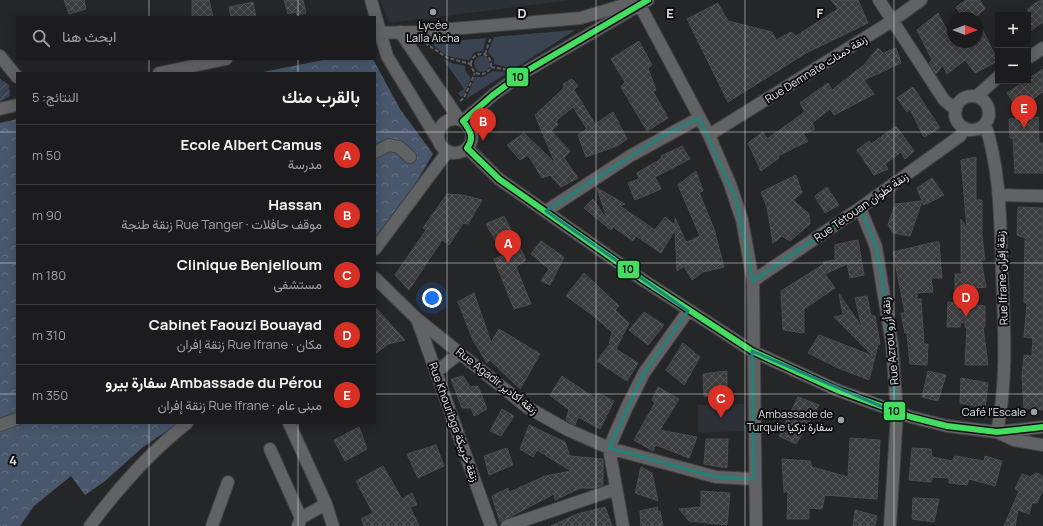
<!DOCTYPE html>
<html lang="ar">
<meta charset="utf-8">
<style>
:root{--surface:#1c1c1e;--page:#252527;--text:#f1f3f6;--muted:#a0a1a4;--line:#3a3a3c;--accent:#d93025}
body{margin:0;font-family:Manrope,Vazirmatn,sans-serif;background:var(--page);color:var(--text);direction:rtl}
.controls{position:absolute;right:12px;top:12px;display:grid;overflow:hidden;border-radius:0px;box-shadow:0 2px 10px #0003}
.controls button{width:36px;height:36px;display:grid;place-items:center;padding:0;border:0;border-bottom:1px solid var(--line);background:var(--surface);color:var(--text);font:20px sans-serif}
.compass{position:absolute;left:947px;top:12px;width:36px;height:36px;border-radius:50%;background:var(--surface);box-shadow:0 2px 10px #0003;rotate:90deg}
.you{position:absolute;left:432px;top:298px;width:14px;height:14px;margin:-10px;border:3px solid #fff;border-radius:50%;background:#1a73e8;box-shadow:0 0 0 6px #1a73e833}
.badge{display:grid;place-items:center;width:26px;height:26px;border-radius:50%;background:var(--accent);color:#fff;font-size:13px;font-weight:700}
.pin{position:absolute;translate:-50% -33px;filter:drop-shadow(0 1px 2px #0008)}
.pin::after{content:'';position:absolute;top:21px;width:14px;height:12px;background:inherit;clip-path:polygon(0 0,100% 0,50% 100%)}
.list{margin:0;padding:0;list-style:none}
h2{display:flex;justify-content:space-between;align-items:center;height:52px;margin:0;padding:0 16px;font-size:17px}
h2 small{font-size:13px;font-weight:400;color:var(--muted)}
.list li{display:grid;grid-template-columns:26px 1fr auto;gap:12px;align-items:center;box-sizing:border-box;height:60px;padding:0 16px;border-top:1px solid var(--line)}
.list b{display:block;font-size:15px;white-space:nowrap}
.list p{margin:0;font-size:13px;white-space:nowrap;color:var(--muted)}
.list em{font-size:13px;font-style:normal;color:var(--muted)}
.icon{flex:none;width:22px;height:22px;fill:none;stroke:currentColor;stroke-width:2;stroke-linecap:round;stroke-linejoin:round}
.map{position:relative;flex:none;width:1043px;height:526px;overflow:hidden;direction:ltr}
.search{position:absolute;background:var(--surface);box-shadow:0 2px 10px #0003;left:16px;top:16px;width:360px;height:44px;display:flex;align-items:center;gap:10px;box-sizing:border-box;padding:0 14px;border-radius:0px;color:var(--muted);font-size:15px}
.panel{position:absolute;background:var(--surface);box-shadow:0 2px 10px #0003;left:16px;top:72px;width:360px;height:352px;border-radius:0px;direction:rtl}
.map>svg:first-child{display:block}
</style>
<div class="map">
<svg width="1043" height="526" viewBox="0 0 1043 526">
<defs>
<pattern id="forest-crowns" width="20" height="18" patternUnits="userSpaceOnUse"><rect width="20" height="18" fill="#48576c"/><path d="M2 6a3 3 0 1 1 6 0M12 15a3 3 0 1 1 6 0" fill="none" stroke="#626f81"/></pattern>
<pattern id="garden-furrows" width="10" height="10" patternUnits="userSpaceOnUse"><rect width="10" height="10" fill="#394351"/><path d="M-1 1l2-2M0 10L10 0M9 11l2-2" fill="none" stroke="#555e6a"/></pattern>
<pattern id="building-cross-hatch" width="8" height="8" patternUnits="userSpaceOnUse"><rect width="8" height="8" fill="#3b3c3e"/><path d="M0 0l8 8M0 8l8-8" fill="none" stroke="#57585a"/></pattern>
</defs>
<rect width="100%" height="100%" fill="#252628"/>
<path fill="#2c3037" d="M380,0h191l-181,23z
M744,404l1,27 -47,2v-28z"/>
<path fill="#394351" d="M573,30l1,1 -60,38 -20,-5v-5l-6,-7 6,-15z
M486,38l-3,13 -8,1 -6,8c-16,-2 -27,-4 -37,-17z
M474 64a8 8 0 1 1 16 0a8 8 0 1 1-16 0Z
M443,59l9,4 13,3 1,6 5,6 -7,17 -3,2 -3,-4 6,-4z
M493,71l16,1 -43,27 9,-22h8z"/>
<path fill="url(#forest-crowns)" d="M328,59h44l2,2 26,48 33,45 -19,32 -39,53v-166h-117z
M17,119v304h161l-36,25 -37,33 -20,14 -14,-19 -37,30 -14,20h-20v-403z"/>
<path fill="url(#garden-furrows)" d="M0,79l9,6 1,11 -10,6z"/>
<path fill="url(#building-cross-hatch)" stroke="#4b4c4d" d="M64,0h20l2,9 -17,5z
M192,0h17l4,17h-21z
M284,0h19l3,13 -9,2 -1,-3 -8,2z
M831,0h27l10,23 -62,30 -78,49 -41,-83 31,-16 10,18 44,11 4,8 15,-8 5,4 42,-27z
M966,0h14l5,9 -11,9h-11l-7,-11z
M1043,0v22l-15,11v-24l7,-6z
M253,2l3,15h-25l-2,-10z
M938,13l15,29h24v-23l21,42 -23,12 -10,-13 -18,14 -4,-9 -7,9 -7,-11 3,-3 -15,-30z
M639,41l13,24 -4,3 8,22 -3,1 15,27 -21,13 -26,-44 4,-5 -14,-23z
M878,48l5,5 13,-5 5,15 -37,17 10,14 -40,21 -4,-6 -18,14 3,6 -12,5 5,7 -30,15 1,2 -18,13 -13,-28 15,-11 4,7 38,-27 -5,-9 28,-20 4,7 32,-25z
M1043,69v23l-25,17 -11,-16 18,-12h3v-2z
M572,79l6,7 -4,4 21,34 18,-12 14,27 -10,7 -31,11 -8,-22 9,-6 -14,-22 -17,14 2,4 -7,6 19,20 -6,7 14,20 -17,9 -11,-12 -8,3 -14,-23 -8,5 -13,-15 17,-12 31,30 -20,-48 29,-27 -1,-4z
M913,87l27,41 -16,9 -14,-28 -3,3 -10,-14z
M1038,117l1,26h4v30h-28l-2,-35h-3l-1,-19z
M896,126l18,25 -9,8 -4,-7 -16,12 3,5 -14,6 -17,-25 12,-9 2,3z
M682,146l8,13 -35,18 6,12 -26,11 -7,-17 11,-4 -2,-6 25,-15 -1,-2z
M976,157v43h6v36l3,24h-4l5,27 -31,3v-16h6v-55l6,10 -6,-69z
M696,171l7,20 -4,1 15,37 10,38 -21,5 -11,8 -8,-14 -7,5 -2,-41 -14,23 -25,-17 -3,5 -21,-15 1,2 -2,2 -27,-22 9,-9 15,22 -11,-33 28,16 -5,2 35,24 10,-13 10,8v-7l11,24 6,-2 2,2 -1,-3 7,-3 -22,-51z
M796,175l6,18 -9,7 16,14 1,10 -20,17 -8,-5 -9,7 -6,-36 -6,-15z
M932,178l12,17 -20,10 -2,-4 -12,35 -17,-3 -5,-8 7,-21 27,-3 -5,-13z
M827,187l12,18 -14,8 -10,-17z
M447,194l16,1 19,5 -14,24 -5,-1 -14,22 -7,-5 -33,50 -14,-15 31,-45 -3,-2z
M1018,207l25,1v202l-19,-2 -2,-31 2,-22 8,1 1,-18 -9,-1 3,-34h-3l1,-65 -8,-3z
M504,216l22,44 -10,7 15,37 -17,5 -20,-50 10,-4 -18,-31z
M858,240l6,35 -14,3 -3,-14 -22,10 10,14 -31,21v24l-21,-3 -2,-39 43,-27 -1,-2 12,-2v-15l7,-2 2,2 -1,-2z
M541,241l23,16 -14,28 -9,-4 8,-12 -18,-15z
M935,242h4l3,36h-11l2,14 -16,1v6h4l3,45h4l-1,21 -17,-1 -3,-31h-2l-4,-20h4l-12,-61z
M584,273l35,33 -4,4 14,13 -13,26 22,14 -11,18 -30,-20 12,-16 3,-13 -21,-18 -25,-18z
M474,293l17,49 8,-13 41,25 -20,35 -30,-29 -3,3 -14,-23 -15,-38z
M839,294l23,33 -7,-29 12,-2 4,20h4l5,28 -2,1 -9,35 -33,-13 -28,-14 11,-18 54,21 -39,-39 9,-2z
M948,302l37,4v21h-2l5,38h-23l2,-38h-2v-4l-4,-1 -1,5h-13z
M375,307l30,33 -17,4 -13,10z
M644,312l20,13 -16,20 -19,-15z
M683,343l17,14 -16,28 -18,-15z
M727,371v27l-23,-2 -1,-22z
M928,371l18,4 -8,26 -16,-4z
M463,376l7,11 8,-1 9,23 -13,7 -3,-8h-9l-11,-29z
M562,376l33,22 3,-5 16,8 -14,28 -22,-12 -3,8 -9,-5 3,-10 -19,-15z
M961,378l27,5 -3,25 -25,-5z
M658,387l21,12 -19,31 37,7 -8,21 -33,-13 -3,6 -19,-11 21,-37 -3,-3z
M798,397l21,8 -23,39 -17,-8z
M502,409l12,7 -13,20 -11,-5z
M529,425l36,17 5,14 33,3v26l-7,3h-16l-25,12 -1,-6 -54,28 -8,-26 16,-8 2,4 35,-16 26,-5 -34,-21 -4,7 -13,-8z
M359,427l8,22 -22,12 -11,-21z
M850,438l30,2 -3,59 -52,-4 -3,14 -13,-1v11h-22l1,-27h-4l-2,-33 28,2 2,6 36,10z
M706,439h22l-1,29 -23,-4z
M436,445l8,21 -26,12 -11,-24z
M507,448l6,17 -24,10 -5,-19z
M912,448l19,1 1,8 20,4 3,-5 29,5 1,-5 17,5 -7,25 -26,-7 -2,6 -18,-2v-5l-16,-1 -2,5 -22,-2z
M383,466l19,33 10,-6 5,12 -7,2 9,19h-55l-3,-7 12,-6 -17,-32z
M641,467l11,6 6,28 -23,-8z
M1036,473l5,2 2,3v11l-6,14h-5l-3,11 -11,-4 -3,16h-11l15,-35 -4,-2 7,-15 8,3z
M701,491l29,2 -3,32 -38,-4 -10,-12 22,-2z
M913,498l26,1 -5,23 -22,-3z
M605,507l7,19h-61l26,-12z
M658,507l-1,5 3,-1 3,15h-22l-1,-15z
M855,510l22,6 -2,10h-22z"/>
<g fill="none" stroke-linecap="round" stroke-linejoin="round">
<g stroke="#404143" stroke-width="14">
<path id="minor" d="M371,0l16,56 51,84
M637,0l72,135 21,49 12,36 11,61 3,245
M879,0l65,100 12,10
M400,32l59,87
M375,33l42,-1 164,-14 43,-13h15
M0,56l17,21
M1028,58l15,-10
M159,73l67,-14
M977,96l21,-19
M955 113a17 17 0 1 1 34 0a17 17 0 1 1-34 0Z
M0,109l17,-4
M438 136a17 17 0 1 1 34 0a17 17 0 1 1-34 0Z
M463,121l30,-26 30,-22 125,-73
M985,124c16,48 15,98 17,147 2,54 6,108 -5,161
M709,135l183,-114 29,-21
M467,148l32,31 144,101 109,71 85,39 74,27 36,9 50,6 46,-5
M375,152l14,-7 10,2 11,10
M999,195l44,1
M860,208l16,39 16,98 5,68 -7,113
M546,211l84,-55 69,-38
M375,249l73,-98
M375,278l41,40 111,89 39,22 43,19 107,29 38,2
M753,281l107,-73 100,-72 5,-8
M417,319l74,207
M436,372l24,-19
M289,423l37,81 7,22
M0,425l17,-6
M997,432l17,8 29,5
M270,449l31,69
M90,526c29,-39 59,-73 97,-103
M212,526l16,-44
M298,526l3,-8 25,-14
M507,526l109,-37
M623,526l-14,-78 17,-39 18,-36 44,-62"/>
</g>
<path stroke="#5f6061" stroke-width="2" stroke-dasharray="4 2" stroke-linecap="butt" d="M425,43l23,15 23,6
M471 64a10 10 0 1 1 20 0a10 10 0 1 1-20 0Z
M485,54l6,-17
M491,67l17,3
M460,101l4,-3 11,-25"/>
<use href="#minor" stroke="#616264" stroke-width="12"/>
<g stroke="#0e0f10" stroke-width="9">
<path id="bus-1" d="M648,0l-125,73 -30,22 -30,26c7,9 12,17 4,27l32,31 144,101 109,71 85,39 74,27 36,9 50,6 46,-5"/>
</g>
<use href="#bus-1" stroke="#43dd60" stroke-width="6"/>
</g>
<path fill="none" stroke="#24817a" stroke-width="3" stroke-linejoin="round" d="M699,118l37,81 17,82 107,-73 16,39 6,31 15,135 -145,-62 2,128 -38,-2 -107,-29 35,-75 44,-62 -142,-100 115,-74z"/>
<path fill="none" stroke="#e0e2e4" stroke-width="1" stroke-opacity="0.55" d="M149,0v17M298,0v17M447,0v526M596,0v526M745,0v526M894,0v526M149,59v14M298,59v14M0,132h17M375,132h668M0,263h17M375,263h668M0,394h17M375,394h668M149,423v103M298,423v103"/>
<g fill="#9fa0a2" stroke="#0e0f10" stroke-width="1.5">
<circle cx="433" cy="12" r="4"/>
<circle cx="1034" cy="412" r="4"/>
<circle cx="841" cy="420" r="4"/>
</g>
<g text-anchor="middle" stroke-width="4" stroke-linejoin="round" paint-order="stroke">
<g font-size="11" fill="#e0e2e4" stroke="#0e0f10" text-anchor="end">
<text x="433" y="29" text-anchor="middle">Lycée<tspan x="433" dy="13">Lalla Aicha</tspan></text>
<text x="1026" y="416">Café l'Escale</text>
<text x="833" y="418">Ambassade de<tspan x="833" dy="13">Turquie سفارة تركيا</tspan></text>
</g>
<g font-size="11" fill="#e0e2e4" stroke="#0e0f10">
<text transform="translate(816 69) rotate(-32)" y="4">Rue Demnate زنقة دمنات</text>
<text transform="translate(861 207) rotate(-35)" y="4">Rue Tétouan زنقة تطوان</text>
<text transform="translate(1002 278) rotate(-92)" y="4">Rue Ifrane زنقة إفران</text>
<text transform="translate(890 341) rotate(-96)" y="4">Rue Azrou زنقة أزرو</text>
<text transform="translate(497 381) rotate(38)" y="4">Rue Agadir زنقة أكادير</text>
<text transform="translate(454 422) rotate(70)" y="4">Rue Khouribga زنقة خريبكة</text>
</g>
</g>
<g font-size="13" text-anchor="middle" font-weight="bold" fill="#e0e2e4" stroke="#0e0f10" stroke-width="4" stroke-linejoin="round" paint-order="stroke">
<text x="522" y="18">D</text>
<text x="670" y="18">E</text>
<text x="820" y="18">F</text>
<text x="13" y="465">4</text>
</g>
<g stroke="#0e0f10" stroke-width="1.5">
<rect x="506" y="67" width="23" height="20" rx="4" fill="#43dd60"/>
<rect x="617" y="260" width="23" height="19" rx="4" fill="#43dd60"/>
<rect x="883" y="401" width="23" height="20" rx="4" fill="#43dd60"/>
</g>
<g font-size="11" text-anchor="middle" font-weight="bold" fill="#111">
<text x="518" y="81">10</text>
<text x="628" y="273">10</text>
<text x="894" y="415">10</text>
</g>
</svg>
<div class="controls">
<button>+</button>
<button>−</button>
</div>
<svg class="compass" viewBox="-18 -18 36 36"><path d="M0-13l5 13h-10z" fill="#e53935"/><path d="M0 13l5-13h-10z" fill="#a0a1a4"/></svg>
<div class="you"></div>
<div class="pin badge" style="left:508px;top:263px">A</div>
<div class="pin badge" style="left:483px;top:141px">B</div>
<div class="pin badge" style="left:721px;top:418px">C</div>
<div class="pin badge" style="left:966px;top:317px">D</div>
<div class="pin badge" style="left:1024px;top:128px">E</div>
<div class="search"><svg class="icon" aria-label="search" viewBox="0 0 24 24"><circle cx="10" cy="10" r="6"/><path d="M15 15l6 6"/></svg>ابحث هنا</div>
<section class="panel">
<h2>بالقرب منك<small>النتائج: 5</small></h2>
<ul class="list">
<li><span class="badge">A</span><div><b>Ecole Albert Camus</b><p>مدرسة</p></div><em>50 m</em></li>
<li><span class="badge">B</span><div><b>Hassan</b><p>موقف حافلات · Rue Tanger زنقة طنجة</p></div><em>90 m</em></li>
<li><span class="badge">C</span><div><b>Clinique Benjelloum</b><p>مستشفى</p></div><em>180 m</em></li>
<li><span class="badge">D</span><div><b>Cabinet Faouzi Bouayad</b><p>مكان · Rue Ifrane زنقة إفران</p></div><em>310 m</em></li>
<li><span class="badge">E</span><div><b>Ambassade du Pérou سفارة بيرو</b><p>مبنى عام · Rue Ifrane زنقة إفران</p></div><em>350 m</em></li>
</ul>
</section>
</div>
